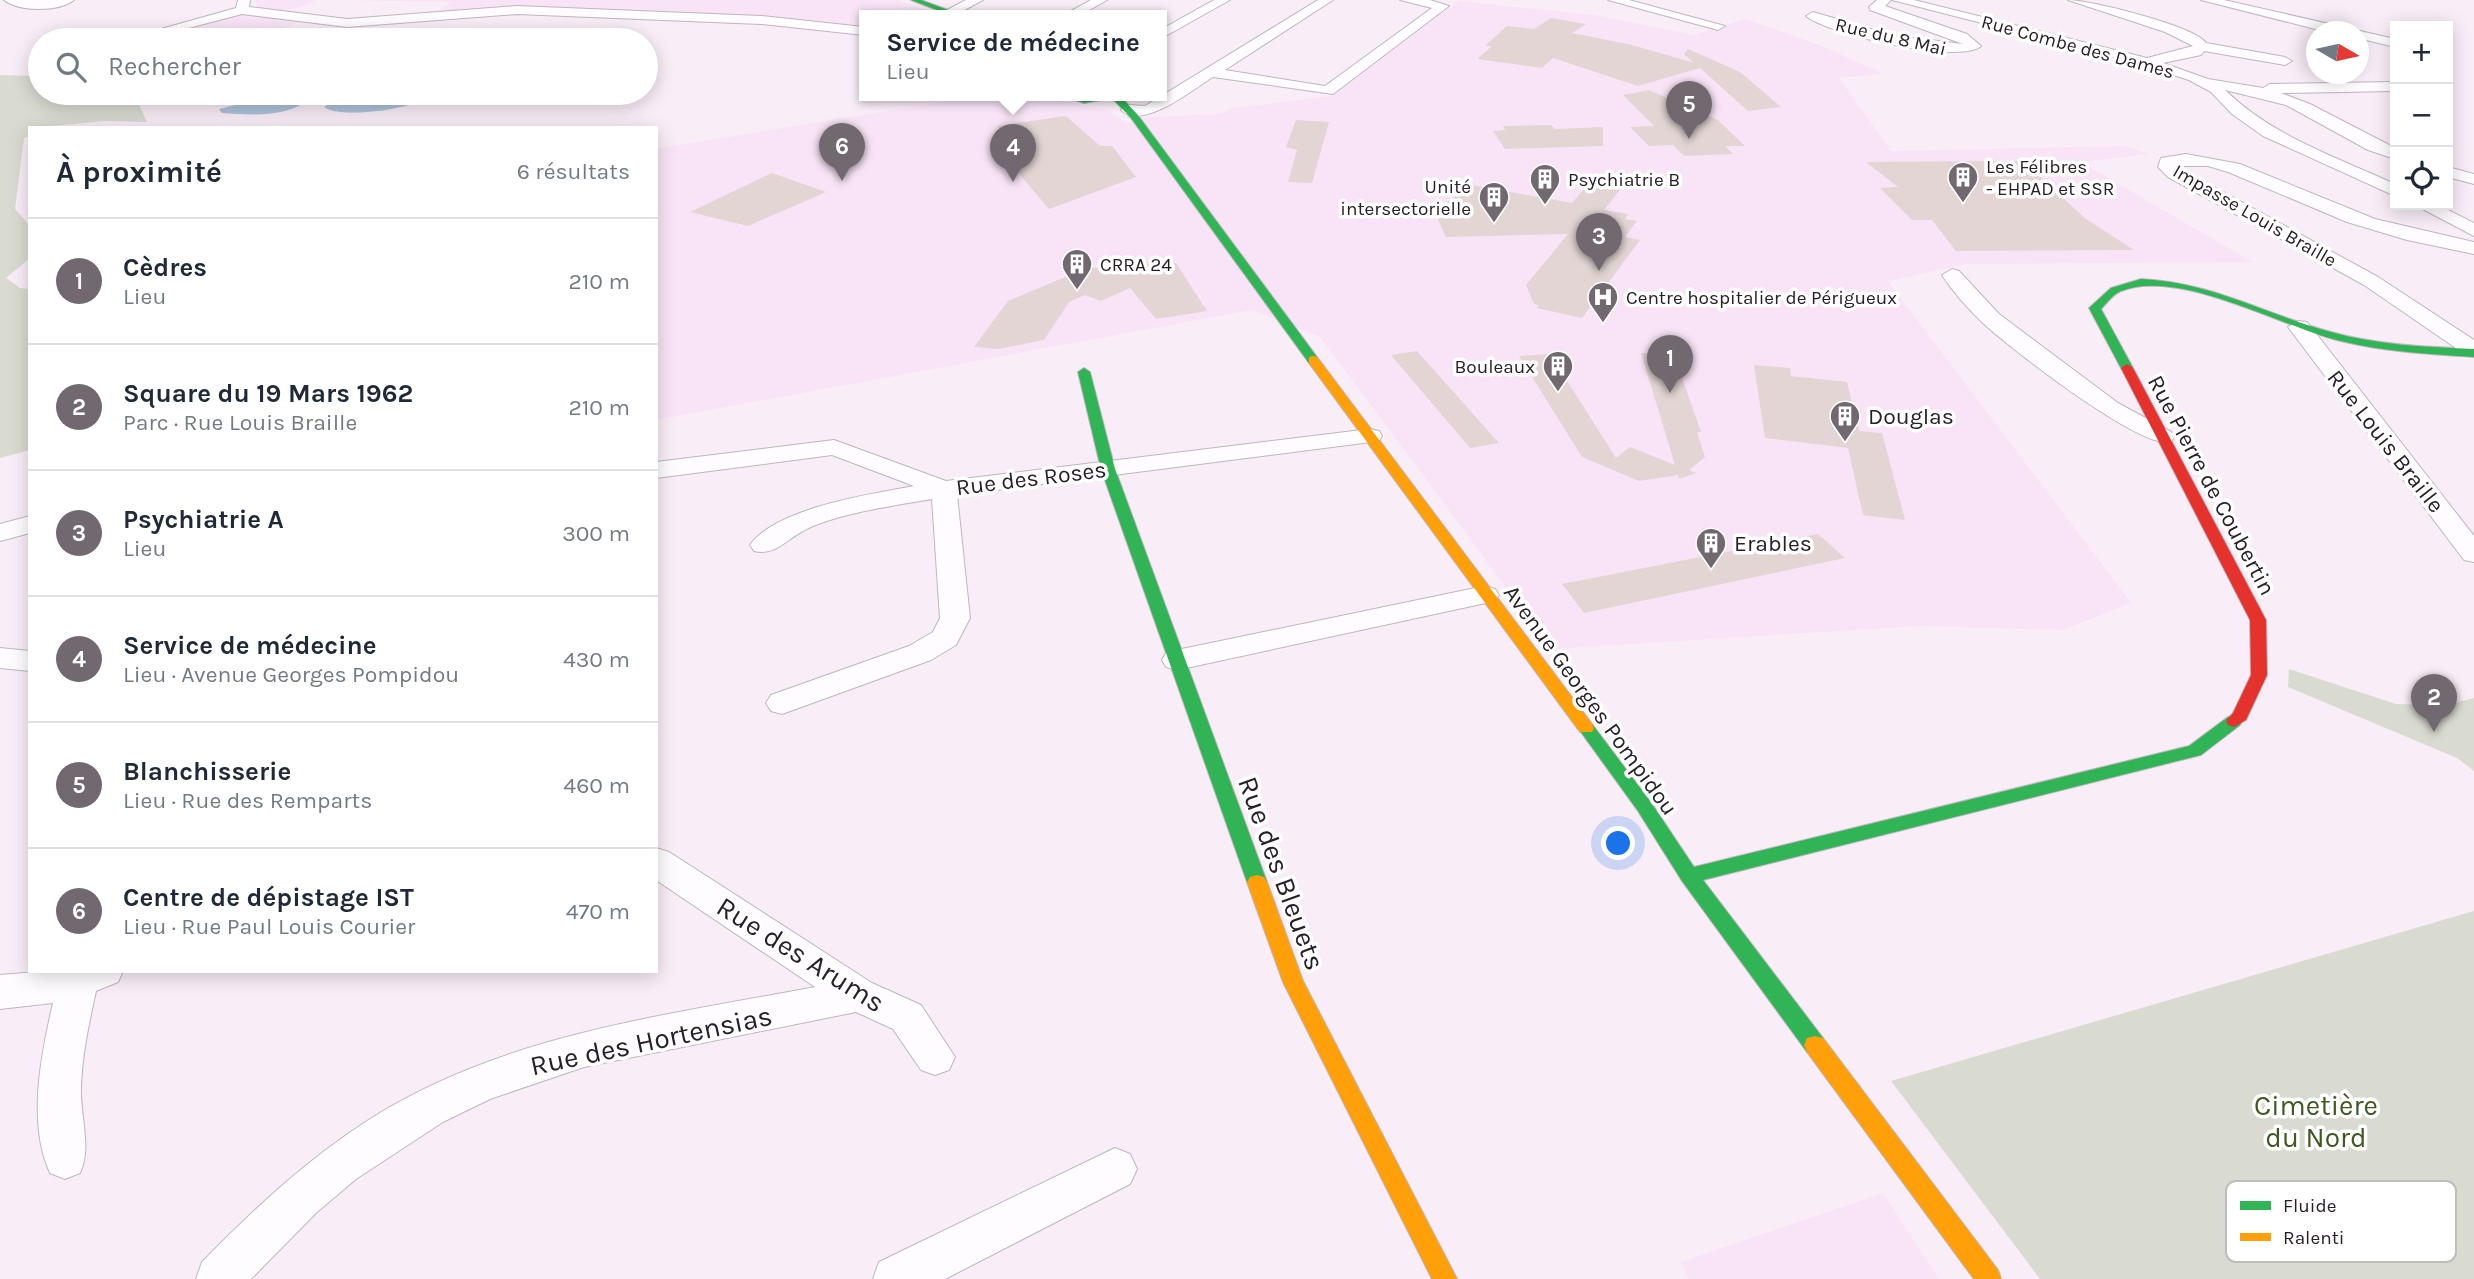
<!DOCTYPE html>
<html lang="fr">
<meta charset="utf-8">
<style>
:root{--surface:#fff;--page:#f2f2f3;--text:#1f2937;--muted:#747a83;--line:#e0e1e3;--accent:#716870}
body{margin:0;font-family:Karla,sans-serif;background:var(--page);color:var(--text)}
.controls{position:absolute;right:21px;top:21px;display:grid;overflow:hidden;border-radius:0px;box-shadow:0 4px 18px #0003}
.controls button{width:63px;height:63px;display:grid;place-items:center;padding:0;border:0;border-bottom:2px solid var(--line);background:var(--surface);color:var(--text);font:35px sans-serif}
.compass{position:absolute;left:2306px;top:21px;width:63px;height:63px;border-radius:50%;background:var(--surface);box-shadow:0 4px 18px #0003;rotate:99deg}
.you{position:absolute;left:1619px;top:844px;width:24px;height:24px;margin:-18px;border:5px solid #fff;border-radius:50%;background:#1a73e8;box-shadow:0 0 0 10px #1a73e833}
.badge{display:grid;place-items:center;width:46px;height:46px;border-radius:50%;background:var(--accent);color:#fff;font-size:23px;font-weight:700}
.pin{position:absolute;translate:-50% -58px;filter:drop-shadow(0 2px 4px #0008)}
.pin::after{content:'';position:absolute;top:37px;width:24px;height:21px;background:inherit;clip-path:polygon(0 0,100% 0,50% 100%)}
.popup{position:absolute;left:859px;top:10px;width:308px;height:91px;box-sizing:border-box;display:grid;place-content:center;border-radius:0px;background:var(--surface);filter:drop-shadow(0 2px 5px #0005);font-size:23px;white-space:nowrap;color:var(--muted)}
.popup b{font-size:26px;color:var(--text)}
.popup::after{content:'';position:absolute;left:50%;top:100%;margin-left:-14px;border:14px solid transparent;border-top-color:var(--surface)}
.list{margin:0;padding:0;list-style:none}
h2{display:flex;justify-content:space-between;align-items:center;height:91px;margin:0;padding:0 28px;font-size:30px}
h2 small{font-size:23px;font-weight:400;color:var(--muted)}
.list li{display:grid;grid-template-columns:46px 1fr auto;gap:21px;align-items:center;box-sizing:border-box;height:126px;padding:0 28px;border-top:2px solid var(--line)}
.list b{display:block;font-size:26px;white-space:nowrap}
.list p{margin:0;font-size:23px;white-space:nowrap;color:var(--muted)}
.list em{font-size:23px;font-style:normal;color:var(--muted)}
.icon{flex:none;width:38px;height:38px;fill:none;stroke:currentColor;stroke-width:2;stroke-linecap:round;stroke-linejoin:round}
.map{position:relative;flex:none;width:2474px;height:1279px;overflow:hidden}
.search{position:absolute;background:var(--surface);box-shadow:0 4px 18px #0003;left:28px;top:28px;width:630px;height:77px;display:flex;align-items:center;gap:18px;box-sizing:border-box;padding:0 24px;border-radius:38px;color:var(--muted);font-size:26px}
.panel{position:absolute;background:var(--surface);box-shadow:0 4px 18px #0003;left:28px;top:126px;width:630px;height:847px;border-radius:0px}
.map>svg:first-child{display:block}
</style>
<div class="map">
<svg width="2474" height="1279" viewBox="0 0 2474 1279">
<rect width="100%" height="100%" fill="#f9edf8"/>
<path fill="#f8e4f6" d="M256,0h60l-19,8 -23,3 -17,-3z
M341,0h556l43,14 -76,2v10l-81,-8 -151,-7 -199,3 19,-12z
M1459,1l135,14 100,20 51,-16 77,27 61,28 -44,4 52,73 234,-5 24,8 -68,8 171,100 -285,2 -79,17 243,322 -68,27 -144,-4 -367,23 -232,-312 -68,-27 -596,110v-271l323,-53h80l6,6 41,7 20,14 24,-6 71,-3 11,-6 101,-12z
M240,13l61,8 -50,19h-113z
M1883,1193l56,86h-250l-8,-17z"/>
<path fill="#d9dbd1" d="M0,75l40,1v17h146l14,3 -63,4 10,22 -41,-1 -76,7v8l-6,2 -9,71 15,17v32l-24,20 14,10 10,1v161l-30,8z
M2289,669l107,35 49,1 29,-7v73l-17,-13 -169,-71z
M2474,911v368h-434l-149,-198z"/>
<path fill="#adc2da" d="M415,93l12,3c-13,14 -89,23 -103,11l14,-9z
M304,96l6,3c-24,19 -59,16 -88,14l-3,-4 50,-12z"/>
<path fill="#e2d5d4" d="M1551,18l35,6 -14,9 60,12 62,18 -10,-9 4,-5 52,23 41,35 -33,4 -48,-43 -62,18 -85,-28 -11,10 -65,-9 15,-13h-7l22,-20 27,3z
M1649,90l69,30 27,26h-20l8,8 -49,2 -11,-11 -24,1 -19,-19 24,-1 -31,-31z
M1066,116l34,30h12l24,31 -87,32 -57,-67 7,-1 -4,-4 10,-2 -8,-9z
M1296,120l33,2 -17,61 -24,-1 9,-32 -11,-3z
M1551,125l4,4 48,-2v19l-98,3 -12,-18 12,-1 -2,-4z
M2023,161l63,58 48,31 -178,1 -24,-31h-20l-32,-32 18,-1 -32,-25z
M772,173l54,19 -78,34 -58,-14z
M1591,181l32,5 -19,24 24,4 -3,5 12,2 -12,16 15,3 -58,78 -45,-10 2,-3 -5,-1 -8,-19 42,-51 -122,3 -12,-26 37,-26 101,18z
M1165,260l3,4 8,-1 31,48 -51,8 -26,-31 -29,13 -16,-6 -16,7 -25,38 -46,9 -24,-2 34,-46 76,-32z
M1417,351l82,92 -29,5 -79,-93z
M1641,353l33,2 27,77h-4l8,25 -16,13 7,3 -17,6 -1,-4 -39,6 -57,-24 -63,-101 31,-2 66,104 14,-11 45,18z
M1754,365l36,3 1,8 56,6 12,49 23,2 23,87 -42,-5 -15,-67 -83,-10z
M1818,534l27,24 -261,55 -22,-29z"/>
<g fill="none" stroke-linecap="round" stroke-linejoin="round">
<g stroke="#bfb6be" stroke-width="2">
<path id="street" d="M4,0h70c-15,12 -55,12 -70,0z
M238,0h12l-1,7 98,12 170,-13 244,10 103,11v8l-103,-11 -244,-10 -170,13 -105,-13 -99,26 -7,-4 100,-28z
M966,0h17l-28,15 -12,-3z
M1091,0h16l-28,16h-17z
M1214,0h16l-68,38v-9z
M1318,0h15l-108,70 100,16 107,-78 -32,-8h30l19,6 -116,88 -120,-17c-20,12 -70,54 -92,33l8,-5 16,1z
M1608,0h21l96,26 -7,4z
M1877,0h14l-6,6 82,28 14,12c-21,19 -154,-12 -175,-30l7,-4 82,24 68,8 -93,-34 -1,-3z
M1892,0h22l233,58 46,-12 -28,-14 -97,-32c21,0 128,26 138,43l79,14 7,4 -7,4 -81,-14 -3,4 -38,8 45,16 55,9 7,-4 125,-2v9l-114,2 29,11 85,44v11l-27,-9 -82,-45 -61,-15c47,46 111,67 170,94v12l-132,-60 -31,-22 -21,-22 -22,-12 -64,-20z
M2201,0h23l171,39v8l-37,-9v-6h-31z
M2186,154l54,10 135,55 99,23v12l-67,-14 -60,-18 -119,-50 -20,-6h-32l202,111 96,63v17l-8,-2 -102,-70 -196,-108 -10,-10 3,-9z
M2448,167l26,7v10l-26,-7z
M2415,205h23l36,18v13z
M1952,269l7,2 40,43 119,89 53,29 3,5 -3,5c-30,8 -161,-94 -187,-118 -15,-14 -31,-32 -42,-49z
M2299,321l8,1 167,214v26l-10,-2 -176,-233z
M1370,429l9,2 3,5 -3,5 -422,54 13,123 -14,27 -25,15 -149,54 -11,-3 -5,-8 5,-8 138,-49 24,-14 7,-14 -8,-119c-35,6 -99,15 -129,32 -17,9 -28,25 -49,20l-4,-6c26,-37 121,-51 164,-59l-82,-31 -176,23v-16l178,-22 112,41z
M30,516v17l-30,8v-17z
M1485,586l10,3 4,6 -4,6 -318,69 -11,-3 -4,-7 4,-7 11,-3z
M0,648l30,3v20l-30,-3z
M656,848l13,4 203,131 49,22 34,52 -6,13 -14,5 -14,-5 -28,-41 -37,-17 -272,55 -94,32 -47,23 -87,57 -40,34 -65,66h-55l6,-17c51,-52 103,-101 165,-141 133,-86 295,-105 448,-134l-159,-107z
M50,971h73l-5,11 -22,9c-7,32 -14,64 -15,97 -1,28 11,60 -1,85l-15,6 -15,-6c-23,-50 -9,-118 3,-170l-53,6v-34z
M1115,1148l15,6 7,15 -7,15 -185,95h-72l6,-17z"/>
</g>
<g stroke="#bfb6be" stroke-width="2">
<path id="fast" d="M911,0h10l43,16h-11z
M1063,96l21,2 36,-2 17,18 180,243v6h-8l-178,-245 -19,-20 -28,5z
M2141,279c70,3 123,35 190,53 46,13 95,15 143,17v8c-44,-3 -89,-5 -133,-16 -60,-14 -161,-73 -220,-50 -8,3 -14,12 -20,18l32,59 -6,4 -6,-4 -32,-60 22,-20z
M1084,368l6,4 25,97 152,413 -3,5 -7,2 -7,-2 -3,-5 -146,-413 -23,-97z
M2234,715l6,2 2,4 -2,4 -39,30 -498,125 120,158 3,7 -3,7 -8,2 -8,-2 -125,-171 -44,-70 -60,-83 2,-4h12l58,77 44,66 495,-121 39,-29z"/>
</g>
<g stroke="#bfb6be" stroke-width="2">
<path id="slow" d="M1313,356l4,1 275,367 2,4 -2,4h-12l-271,-369v-6z
M1257,875l7,2 3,5 36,99 154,298h-25l-149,-297 -36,-100 3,-5z
M1815,1036l8,2 175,232 3,9h-27l-167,-227 -3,-7 3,-7z"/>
</g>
<g stroke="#bfb6be" stroke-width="2">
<path id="jam" d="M2127,364l6,4 133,252 1,55 -21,45 -12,7 -6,-2 -2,-4 7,-8 18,-38 -1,-55 -129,-252z"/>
</g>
<use href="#street" fill="#fefcfe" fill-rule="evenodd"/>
<use href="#fast" fill="#30b455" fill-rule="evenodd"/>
<use href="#slow" fill="#ff9f0a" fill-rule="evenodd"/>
<use href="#jam" fill="#e5322d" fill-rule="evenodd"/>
</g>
<defs>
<g id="building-pin" transform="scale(1.575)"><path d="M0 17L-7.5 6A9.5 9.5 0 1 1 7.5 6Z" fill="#716870" stroke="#fff"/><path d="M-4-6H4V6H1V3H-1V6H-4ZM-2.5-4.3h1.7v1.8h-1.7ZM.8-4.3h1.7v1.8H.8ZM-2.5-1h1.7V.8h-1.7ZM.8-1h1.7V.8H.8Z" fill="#fff"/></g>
<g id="hospital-pin" transform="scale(1.575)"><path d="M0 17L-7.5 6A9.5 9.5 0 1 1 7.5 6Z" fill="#716870" stroke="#fff"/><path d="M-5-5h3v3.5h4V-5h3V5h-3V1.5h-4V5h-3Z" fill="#fff"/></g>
</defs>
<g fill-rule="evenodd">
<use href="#building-pin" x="1963" y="177"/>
<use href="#building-pin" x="1545" y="179"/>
<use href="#building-pin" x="1494" y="197"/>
<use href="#building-pin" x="1077" y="264"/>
<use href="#hospital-pin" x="1603" y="297"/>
<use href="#building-pin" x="1558" y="366"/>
<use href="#building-pin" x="1845" y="416"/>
<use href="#building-pin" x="1711" y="543"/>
</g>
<g text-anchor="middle" stroke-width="7" stroke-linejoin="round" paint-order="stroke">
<g font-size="19" fill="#282027" stroke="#fff">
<text transform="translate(1891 36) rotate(13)" y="7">Rue du 8 Mai</text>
<text transform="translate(2078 46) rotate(15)" y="7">Rue Combe des Dames</text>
<text transform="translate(2255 215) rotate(30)" y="7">Impasse Louis Braille</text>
</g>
<g font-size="19" fill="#282027" stroke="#fff" text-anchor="start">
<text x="1986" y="173">Les Félibres<tspan x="1986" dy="22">- EHPAD et SSR</tspan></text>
<text x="1568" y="186">Psychiatrie B</text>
<text x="1471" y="193" text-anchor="end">Unité<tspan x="1471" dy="22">intersectorielle</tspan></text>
<text x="1100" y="271">CRRA 24</text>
<text x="1626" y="304">Centre hospitalier de Périgueux</text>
<text x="1535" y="373" text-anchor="end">Bouleaux</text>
</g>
<g font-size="23" fill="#282027" stroke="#fff" text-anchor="start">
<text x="1868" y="424">Douglas</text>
<text x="1734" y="551">Erables</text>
</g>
<g font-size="23" fill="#282027" stroke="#fff">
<text transform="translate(2386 441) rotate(52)" y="8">Rue Louis Braille</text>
<text transform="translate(1031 478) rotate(-7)" y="8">Rue des Roses</text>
<text transform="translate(2212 485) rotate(62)" y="8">Rue Pierre de Coubertin</text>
<text transform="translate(1591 700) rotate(54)" y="8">Avenue Georges Pompidou</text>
</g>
<g font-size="28" fill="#282027" stroke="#fff">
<text transform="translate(1282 873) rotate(70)" y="10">Rue des Bleuets</text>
<text transform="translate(801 954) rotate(32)" y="10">Rue des Arums</text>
<text transform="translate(651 1040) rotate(-12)" y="10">Rue des Hortensias</text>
</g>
<g font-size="28" fill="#405922" stroke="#fff">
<text x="2316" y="1115">Cimetière<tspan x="2316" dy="32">du Nord</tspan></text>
</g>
</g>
<rect x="2226" y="1181" width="230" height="81" rx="10" fill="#fff" stroke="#bebcbe" stroke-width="2"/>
<rect x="2240" y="1201" width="31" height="9" fill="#30b455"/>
<rect x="2240" y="1233" width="31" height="8" fill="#ff9f0a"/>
<g font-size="19" fill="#282027">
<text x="2283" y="1212">Fluide</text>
<text x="2283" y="1244">Ralenti</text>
</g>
</svg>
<div class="controls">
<button>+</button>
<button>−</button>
<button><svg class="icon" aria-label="locate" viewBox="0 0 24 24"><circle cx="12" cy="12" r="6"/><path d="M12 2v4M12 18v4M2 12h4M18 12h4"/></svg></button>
</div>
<svg class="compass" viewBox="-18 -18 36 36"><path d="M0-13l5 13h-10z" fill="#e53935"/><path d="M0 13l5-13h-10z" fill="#747a83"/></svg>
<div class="you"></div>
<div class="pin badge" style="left:1670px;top:393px">1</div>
<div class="pin badge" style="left:2434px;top:732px">2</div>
<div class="pin badge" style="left:1599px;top:271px">3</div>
<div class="pin badge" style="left:1013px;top:182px">4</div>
<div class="popup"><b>Service de médecine</b>Lieu</div>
<div class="pin badge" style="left:1689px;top:139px">5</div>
<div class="pin badge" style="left:842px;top:181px">6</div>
<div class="search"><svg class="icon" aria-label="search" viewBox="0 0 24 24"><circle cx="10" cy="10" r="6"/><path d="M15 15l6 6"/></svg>Rechercher</div>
<section class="panel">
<h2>À proximité<small>6 résultats</small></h2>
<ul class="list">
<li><span class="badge">1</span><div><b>Cèdres</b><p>Lieu</p></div><em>210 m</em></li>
<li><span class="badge">2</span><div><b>Square du 19 Mars 1962</b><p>Parc · Rue Louis Braille</p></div><em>210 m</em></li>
<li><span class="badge">3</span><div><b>Psychiatrie A</b><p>Lieu</p></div><em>300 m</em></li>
<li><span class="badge">4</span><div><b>Service de médecine</b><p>Lieu · Avenue Georges Pompidou</p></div><em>430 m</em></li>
<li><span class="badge">5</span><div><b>Blanchisserie</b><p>Lieu · Rue des Remparts</p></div><em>460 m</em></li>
<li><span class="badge">6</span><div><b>Centre de dépistage IST</b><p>Lieu · Rue Paul Louis Courier</p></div><em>470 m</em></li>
</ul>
</section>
</div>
